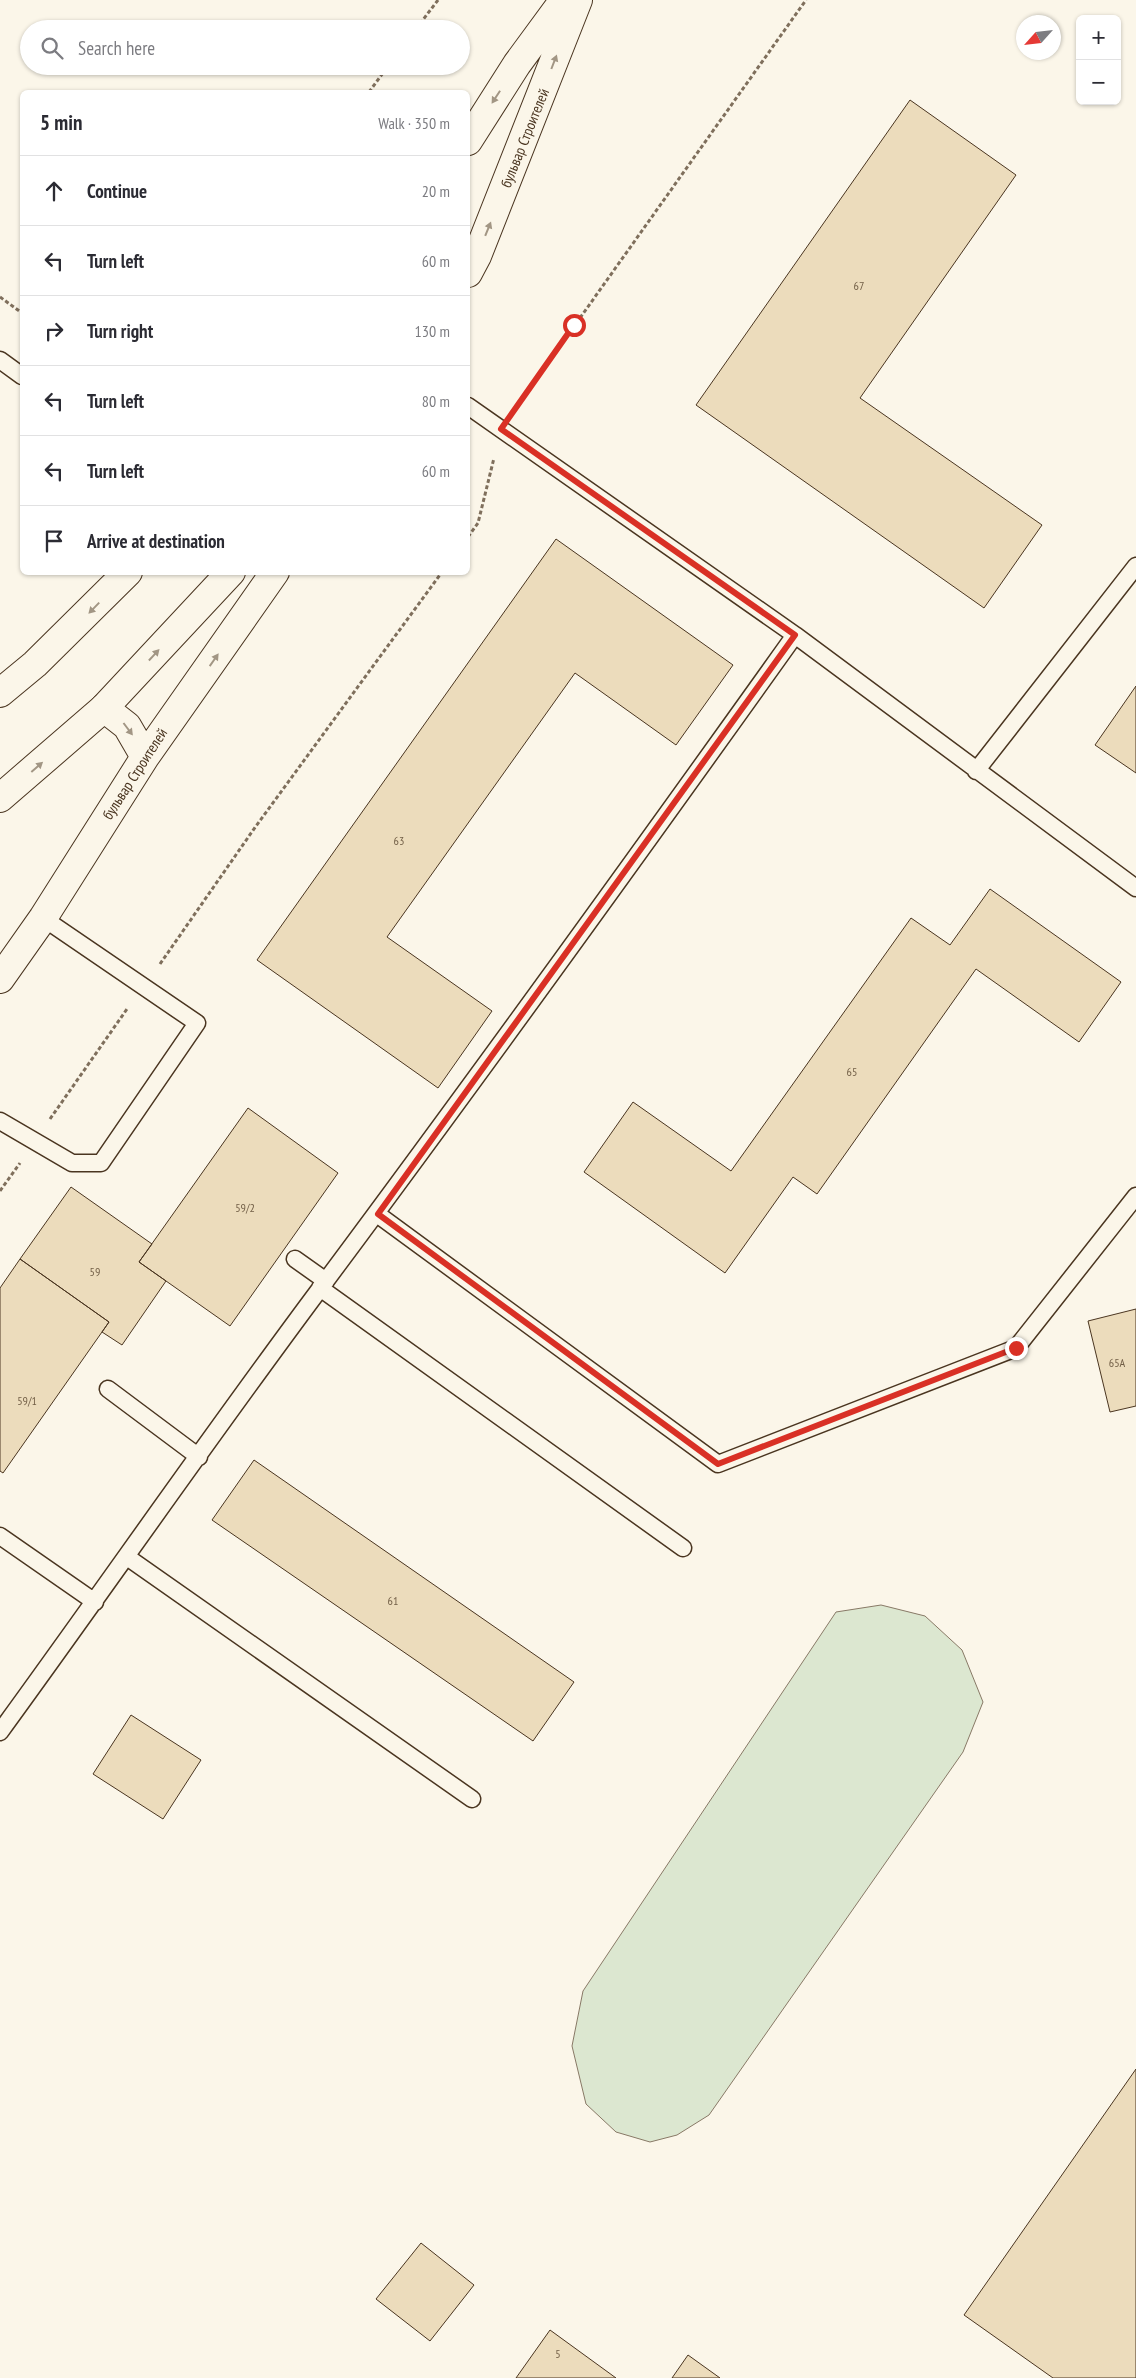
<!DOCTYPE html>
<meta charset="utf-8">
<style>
:root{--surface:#fff;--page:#f7f7f7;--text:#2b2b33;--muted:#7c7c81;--line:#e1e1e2}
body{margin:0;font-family:"PT Sans Narrow",sans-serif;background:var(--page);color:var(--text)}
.controls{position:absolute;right:15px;top:15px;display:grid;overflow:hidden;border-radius:8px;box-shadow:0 1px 4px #0004}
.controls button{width:45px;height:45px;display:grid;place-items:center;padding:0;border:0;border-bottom:1px solid var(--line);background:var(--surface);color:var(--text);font:25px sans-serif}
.compass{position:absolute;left:1016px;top:15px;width:45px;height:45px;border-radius:50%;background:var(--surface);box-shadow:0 1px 4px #0004;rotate:243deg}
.stop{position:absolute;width:15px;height:15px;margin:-11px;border:4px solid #d93025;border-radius:50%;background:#fff}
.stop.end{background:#d93025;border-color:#fff;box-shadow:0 1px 5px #0008}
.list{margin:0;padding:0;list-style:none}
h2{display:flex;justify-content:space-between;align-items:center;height:65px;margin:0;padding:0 20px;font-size:21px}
h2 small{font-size:16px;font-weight:400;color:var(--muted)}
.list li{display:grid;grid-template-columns:32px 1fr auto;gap:15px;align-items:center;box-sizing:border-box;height:70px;padding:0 20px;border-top:1px solid var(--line)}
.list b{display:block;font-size:19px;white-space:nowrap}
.list em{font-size:16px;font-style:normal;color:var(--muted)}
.icon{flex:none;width:28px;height:28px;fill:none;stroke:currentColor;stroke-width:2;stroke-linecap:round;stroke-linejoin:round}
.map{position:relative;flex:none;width:1136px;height:2378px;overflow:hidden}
.search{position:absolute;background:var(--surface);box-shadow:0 1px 4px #0004;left:20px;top:20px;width:450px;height:55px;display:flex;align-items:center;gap:12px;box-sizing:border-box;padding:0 18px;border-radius:28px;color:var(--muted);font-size:19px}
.panel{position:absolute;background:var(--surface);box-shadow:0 1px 4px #0004;left:20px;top:90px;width:450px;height:485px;border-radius:8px}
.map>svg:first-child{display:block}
</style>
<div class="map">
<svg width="1136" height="2378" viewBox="0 0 1136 2378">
<rect width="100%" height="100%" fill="#fbf6e9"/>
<path fill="#dce7d0" stroke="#887966" d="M881,1605l44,11 37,34 21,52 -20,50 -254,363 -32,20 -27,7 -34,-10 -30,-28 -14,-58 11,-55 253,-379z"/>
<path fill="#ecdcbc" stroke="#4a3520" d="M910,100l106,75 -156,223 182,127 -58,83 -288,-203z
M556,539l177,126 -57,80 -101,-72 -188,264 105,74 -54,77 -181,-128z
M1136,686v87l-41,-28z
M990,889l131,93 -42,60 -103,-73 -159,225 -24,-17 -68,96 -141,-101 49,-70 98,69 180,-253 39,27z
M248,1108l90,65 -108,153 -91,-64z
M71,1187l81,57 -13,18 27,19 -44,64 -20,-13 7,-10 -89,-63z
M20,1259l89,63 -106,151 -3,-2v-183z
M1136,1309v97l-26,6 -22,-91z
M254,1460l320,222 -41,59 -321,-221z
M131,1715l70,45 -38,59 -70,-45z
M1136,2069v309h-83l-89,-63z
M421,2243l53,42 -44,56 -54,-42z
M550,2330l66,48h-100z
M688,2355l32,23h-48z"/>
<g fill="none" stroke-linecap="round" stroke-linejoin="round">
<g stroke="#4a3520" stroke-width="19">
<path id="lane" d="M0,360l22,16
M468,406l327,229 341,253
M976,771l160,-205
M0,1121l72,42h29l96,-140 -154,-105
M377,1214l341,250 298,-116 120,-152
M295,1259l31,22
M320,1288l363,260
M108,1389l91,68
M0,1536l95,66
M127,1557l345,242
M0,1732c107,-147 210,-296 319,-442 161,-216 319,-435 476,-655"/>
</g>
<g stroke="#4a3520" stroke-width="30">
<path id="street" d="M104,708l23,18 18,31
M0,979l43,-61 102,-161 130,-185"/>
</g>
<g stroke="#4a3520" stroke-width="30">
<path id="secondary" d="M468,141l49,-77 47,-64
M468,273l9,-17 101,-256
M0,693l35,-29 93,-92
M0,798l104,-90 127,-136"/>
</g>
<path stroke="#7f6f5c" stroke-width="3" stroke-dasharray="4 2.5" stroke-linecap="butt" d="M416,29l22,-29
M369,92l19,-26
M0,297l22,16
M516,408l290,-408
M468,537l10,-14 16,-65
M160,964l96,-138 186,-254
M50,1119l77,-110
M0,1191l20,-28"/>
<use href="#lane" stroke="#fbf6e9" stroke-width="16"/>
<use href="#street" stroke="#fbf6e9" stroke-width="28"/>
<use href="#secondary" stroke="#fbf6e9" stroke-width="28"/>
</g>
<defs><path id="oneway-solid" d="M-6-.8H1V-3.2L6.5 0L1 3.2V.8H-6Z" transform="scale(1.25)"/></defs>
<g fill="#a29684">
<use href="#oneway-solid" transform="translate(554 62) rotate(-69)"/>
<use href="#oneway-solid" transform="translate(496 97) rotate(123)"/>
<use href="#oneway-solid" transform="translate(488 229) rotate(-68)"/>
<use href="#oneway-solid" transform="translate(94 608) rotate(134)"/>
<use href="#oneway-solid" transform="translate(154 655) rotate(-47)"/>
<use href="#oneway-solid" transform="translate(214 660) rotate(-55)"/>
<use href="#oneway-solid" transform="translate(128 729) rotate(53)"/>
<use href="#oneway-solid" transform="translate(37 767) rotate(-41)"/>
</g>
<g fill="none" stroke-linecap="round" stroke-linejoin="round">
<path stroke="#d93025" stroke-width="6" d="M574,325l-73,104 294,206 -417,579 340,250 298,-116"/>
</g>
<g text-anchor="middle" stroke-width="4" stroke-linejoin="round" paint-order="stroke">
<g font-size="12" fill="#725f47">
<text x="859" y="290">67</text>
<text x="399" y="845">63</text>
<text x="852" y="1076">65</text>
<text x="245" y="1212">59/2</text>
<text x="95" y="1276">59</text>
<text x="1117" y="1367">65А</text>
<text x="27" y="1405">59/1</text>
<text x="393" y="1605">61</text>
<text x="558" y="2358">5</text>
</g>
<g font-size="15" fill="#4a3520" stroke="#fbf6e9">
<text transform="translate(525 138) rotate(-68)" y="5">бульвар Строителей</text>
<text transform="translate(135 774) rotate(-57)" y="5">бульвар Строителей</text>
</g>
</g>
</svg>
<div class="controls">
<button>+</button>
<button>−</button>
</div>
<svg class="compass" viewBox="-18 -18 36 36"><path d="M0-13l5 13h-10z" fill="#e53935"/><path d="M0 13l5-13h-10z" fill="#7c7c81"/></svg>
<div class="stop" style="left:574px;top:325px"></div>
<div class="stop end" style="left:1016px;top:1348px"></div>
<div class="search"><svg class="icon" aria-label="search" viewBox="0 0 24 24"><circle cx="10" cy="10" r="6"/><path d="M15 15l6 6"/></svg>Search here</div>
<section class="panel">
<h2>5 min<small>Walk · 350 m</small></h2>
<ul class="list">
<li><svg class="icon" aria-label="ahead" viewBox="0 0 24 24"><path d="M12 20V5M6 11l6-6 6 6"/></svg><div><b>Continue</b></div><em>20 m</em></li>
<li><svg class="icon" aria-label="left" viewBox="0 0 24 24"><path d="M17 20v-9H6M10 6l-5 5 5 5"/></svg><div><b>Turn left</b></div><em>60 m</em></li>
<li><svg class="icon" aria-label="right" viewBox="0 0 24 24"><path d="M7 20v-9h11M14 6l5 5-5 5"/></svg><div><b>Turn right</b></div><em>130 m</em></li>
<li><svg class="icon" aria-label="left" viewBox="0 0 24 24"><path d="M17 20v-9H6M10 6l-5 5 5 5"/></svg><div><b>Turn left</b></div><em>80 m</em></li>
<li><svg class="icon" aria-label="left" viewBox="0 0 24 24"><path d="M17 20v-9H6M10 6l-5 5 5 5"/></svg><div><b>Turn left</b></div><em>60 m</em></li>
<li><svg class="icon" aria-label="arrive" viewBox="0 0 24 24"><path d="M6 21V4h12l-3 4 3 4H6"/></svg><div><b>Arrive at destination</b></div></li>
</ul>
</section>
</div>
